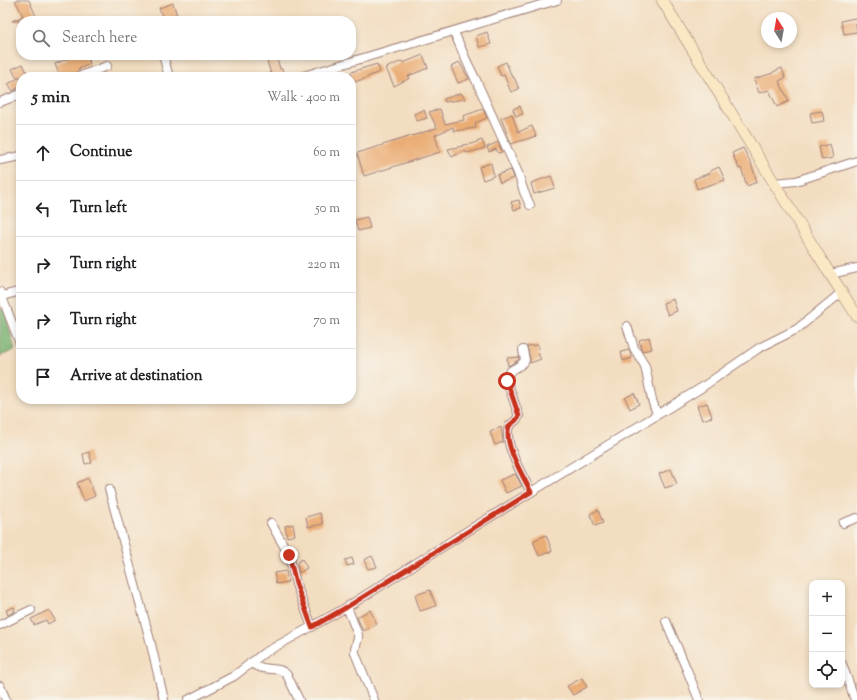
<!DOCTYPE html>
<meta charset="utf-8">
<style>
:root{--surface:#fff;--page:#f6f6f6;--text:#202124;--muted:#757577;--line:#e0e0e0}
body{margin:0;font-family:"Sorts Mill Goudy",serif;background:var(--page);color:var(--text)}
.controls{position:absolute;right:12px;bottom:12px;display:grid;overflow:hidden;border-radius:8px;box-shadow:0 2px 6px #0003}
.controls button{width:36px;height:36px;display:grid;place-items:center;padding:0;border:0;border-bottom:1px solid var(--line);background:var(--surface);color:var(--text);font:20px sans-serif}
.compass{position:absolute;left:761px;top:12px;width:36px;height:36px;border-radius:50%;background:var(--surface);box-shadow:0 2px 6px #0003;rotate:349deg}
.stop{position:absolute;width:12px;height:12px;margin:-9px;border:3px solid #c8321e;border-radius:50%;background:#fff}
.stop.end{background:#c8321e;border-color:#fff;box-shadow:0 1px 4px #0008}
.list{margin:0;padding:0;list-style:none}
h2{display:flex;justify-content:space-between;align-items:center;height:52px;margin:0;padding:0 16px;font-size:17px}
h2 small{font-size:13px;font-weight:400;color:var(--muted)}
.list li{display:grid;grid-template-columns:26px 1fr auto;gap:12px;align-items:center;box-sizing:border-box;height:56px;padding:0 16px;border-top:1px solid var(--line)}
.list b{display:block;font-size:15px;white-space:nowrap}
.list em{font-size:13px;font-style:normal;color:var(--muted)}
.icon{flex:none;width:22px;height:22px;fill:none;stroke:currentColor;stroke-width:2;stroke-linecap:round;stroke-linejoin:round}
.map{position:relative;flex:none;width:857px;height:700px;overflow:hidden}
.search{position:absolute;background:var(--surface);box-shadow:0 2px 6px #0003;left:16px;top:16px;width:340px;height:44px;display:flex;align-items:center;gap:10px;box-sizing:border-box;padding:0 14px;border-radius:16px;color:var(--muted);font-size:15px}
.panel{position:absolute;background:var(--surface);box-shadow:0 2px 6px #0003;left:16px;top:72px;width:340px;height:332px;border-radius:16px}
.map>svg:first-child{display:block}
</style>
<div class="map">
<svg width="857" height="700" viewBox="0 0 857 700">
<rect width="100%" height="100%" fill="#f7f3e8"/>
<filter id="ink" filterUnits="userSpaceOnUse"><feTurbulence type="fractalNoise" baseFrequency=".025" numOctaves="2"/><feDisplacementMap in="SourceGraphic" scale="8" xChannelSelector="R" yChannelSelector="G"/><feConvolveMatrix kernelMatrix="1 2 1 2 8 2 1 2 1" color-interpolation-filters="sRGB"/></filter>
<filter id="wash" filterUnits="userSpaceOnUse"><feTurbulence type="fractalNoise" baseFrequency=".012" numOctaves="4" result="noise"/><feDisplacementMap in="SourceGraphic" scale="16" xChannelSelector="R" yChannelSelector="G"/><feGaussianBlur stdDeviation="0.9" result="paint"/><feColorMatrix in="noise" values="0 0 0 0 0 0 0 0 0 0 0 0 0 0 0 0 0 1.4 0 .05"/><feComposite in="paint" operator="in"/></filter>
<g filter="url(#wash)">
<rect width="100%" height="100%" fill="#f3ddc0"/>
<path fill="#78b06e" stroke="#61684c" d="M4,308l11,42 -15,6v-46z"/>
<g id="blocks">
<path fill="#ebad76" d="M15,0h14l9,21h-26l11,-5z
M173,3l6,18h-15l-5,-13z
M855,18l2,14 -13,2 -3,-13z
M487,32l4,12 -12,3 -3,-11z
M66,55h20l4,9 -12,5 1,2 -5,3 -14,3 -5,-13 12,-5z
M265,55h11l4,14h2l3,8h-13z
M423,55l5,13 -20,8 2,2 -16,8 -8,-18 16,-7 1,2z
M459,62l10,17 -11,4 -7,-16z
M506,62l6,15h2l5,12 -8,3 -7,-17 -3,1 -4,-10z
M23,64l6,13h-8v9l-8,5 -5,-7 12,-7h-4l-4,-8z
M377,64l3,8 -13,5v1l-16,5v-11z
M782,68l3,10 -6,3 10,20 -12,6 -8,-17 -10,3 -5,-14 19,-6v-1z
M461,93l4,6 -20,3 -1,-3z
M520,106l3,8 -7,2 -3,-7z
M440,109l5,15 19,-4 -1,-4 20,-7 4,9 -12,5 1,5 -22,3 -1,-4 -18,8 5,17 -76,24 -7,-23 80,-25 -8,-16z
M424,110l3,8 -10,3 -3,-7z
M822,111l2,10 -12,2 -2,-10z
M512,114l6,18 14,-6 4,10 -25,8 -10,-26z
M482,140l3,8 -6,2 -13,3 -1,-3 -13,7 -4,-8 15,-3 -1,-1 9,-1z
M498,142l4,10 -4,1 -2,-4 -7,3 -2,-5z
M830,144l3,14 -11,2 -3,-13z
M743,148l8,15 6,19 -10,4 -6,-18 -2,1 -7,-16z
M491,163l3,13 -11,4 -4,-13z
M719,167l6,13 -28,9 -3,-10 16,-6v-2z
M511,170l3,8 -14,5 -3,-8z
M551,176l4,12 -21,6 -3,-11z
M519,200l2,8 -7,2 -3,-8z
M367,217l3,11 -12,3 -3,-11z
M673,299l4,12 -9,4 -5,-12z
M649,337l3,12 -10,2 -3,-11z
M538,345l1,11 2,3 -11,4v-4l-3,-13z
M629,350l3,8 -9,3 -2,-9z
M519,357v2l-1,1 -10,6 -1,-8z
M634,393l5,11 -9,5 -5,-11z
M707,403l5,14 -10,3 -5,-14z
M501,427l2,15 -8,3 -5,-13z
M89,452l3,11 -7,1 -2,-10z
M671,469l6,15 -12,4 -6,-14z
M515,474l7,12 -16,7 -6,-13z
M88,478l7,18 -11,5 -7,-18z
M598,510l5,13 -8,3 -5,-12z
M320,513l3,11 -15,3 -2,-10z
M293,524l2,11 -8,2 -2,-11z
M546,535l6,16 -13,5 -6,-15z
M372,556l5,11 -9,2 -4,-9z
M352,558l2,6 -7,2 -2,-6z
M302,559l5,9 -8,5 -2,-10z
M286,571l2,11 -12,2 -2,-11z
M430,590l6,16 -16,5 -5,-16z
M14,607l1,4 -7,4 -2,-5z
M49,610l6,10 -7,4 -2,-4 -12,5 -3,-6z
M370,610l7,14 -14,7 -6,-14z
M582,678l5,9 -14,8 -6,-9z"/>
</g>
</g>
<g filter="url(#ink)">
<use href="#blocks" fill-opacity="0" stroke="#9e7e76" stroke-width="1"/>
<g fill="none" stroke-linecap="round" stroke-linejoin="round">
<g stroke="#9e7e76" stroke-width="10">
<path id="street" d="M454,32l13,30 8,16 43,95 6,19 6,13
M163,55l6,22
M78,77l29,-11
M300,77l257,-77
M0,102l21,-8
M0,160l21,-4
M774,183l22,-2 61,-20
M830,274l27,-6
M0,292l21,54
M2,296l19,-5
M627,326l7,22 11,18 7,34 5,14
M523,350l2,10 -1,2c-8,9 -16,4 -17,19l12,35 -3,4 -7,6c-6,18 14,50 22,66
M109,489l41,151 14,60
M271,523l18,32 7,29 16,43
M843,523l14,-5
M347,607l11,28c1,6 -4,11 -3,18l19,47
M666,621l21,49 12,30
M0,625l31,-15
M250,663c4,2 8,4 13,5 9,2 17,-1 24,7l12,25
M842,664l13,36
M0,686l6,14
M188,700l46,-24 30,-23 83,-46 114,-72 240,-147 58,-40 38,-19 45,-37"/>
</g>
<g stroke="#9e7e76" stroke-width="12">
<path id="secondary" d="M662,0l168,274 27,42"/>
</g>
<use href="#street" stroke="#fff" stroke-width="8"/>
<use href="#secondary" stroke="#fae7c3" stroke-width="11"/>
</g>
</g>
<g fill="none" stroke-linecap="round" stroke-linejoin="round" filter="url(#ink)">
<path stroke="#c8321e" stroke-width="5" d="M289,555l7,29 16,43 35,-20 184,-115c-8,-16 -28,-48 -22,-66l7,-6 3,-4 -12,-35"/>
</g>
</svg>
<div class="controls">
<button>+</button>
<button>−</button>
<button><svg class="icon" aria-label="locate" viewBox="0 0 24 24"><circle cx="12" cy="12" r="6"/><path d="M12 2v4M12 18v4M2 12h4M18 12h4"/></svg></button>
</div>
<svg class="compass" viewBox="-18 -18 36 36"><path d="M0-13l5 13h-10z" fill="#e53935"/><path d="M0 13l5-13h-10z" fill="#757577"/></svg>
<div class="stop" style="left:507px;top:381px"></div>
<div class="stop end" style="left:289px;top:555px"></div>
<div class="search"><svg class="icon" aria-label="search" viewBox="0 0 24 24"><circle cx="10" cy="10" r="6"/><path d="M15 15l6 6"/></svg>Search here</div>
<section class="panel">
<h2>5 min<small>Walk · 400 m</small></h2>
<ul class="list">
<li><svg class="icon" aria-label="ahead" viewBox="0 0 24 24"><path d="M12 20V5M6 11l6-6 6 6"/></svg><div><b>Continue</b></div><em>60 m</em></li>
<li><svg class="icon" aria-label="left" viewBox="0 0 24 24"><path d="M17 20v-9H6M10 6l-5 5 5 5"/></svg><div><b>Turn left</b></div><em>50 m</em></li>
<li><svg class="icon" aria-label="right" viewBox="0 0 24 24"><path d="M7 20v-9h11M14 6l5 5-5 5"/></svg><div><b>Turn right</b></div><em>220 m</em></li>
<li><svg class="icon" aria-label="right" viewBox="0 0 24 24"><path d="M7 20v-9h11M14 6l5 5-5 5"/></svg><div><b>Turn right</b></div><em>70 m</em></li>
<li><svg class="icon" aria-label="arrive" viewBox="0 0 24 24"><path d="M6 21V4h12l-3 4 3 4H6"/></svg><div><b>Arrive at destination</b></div></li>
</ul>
</section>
</div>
